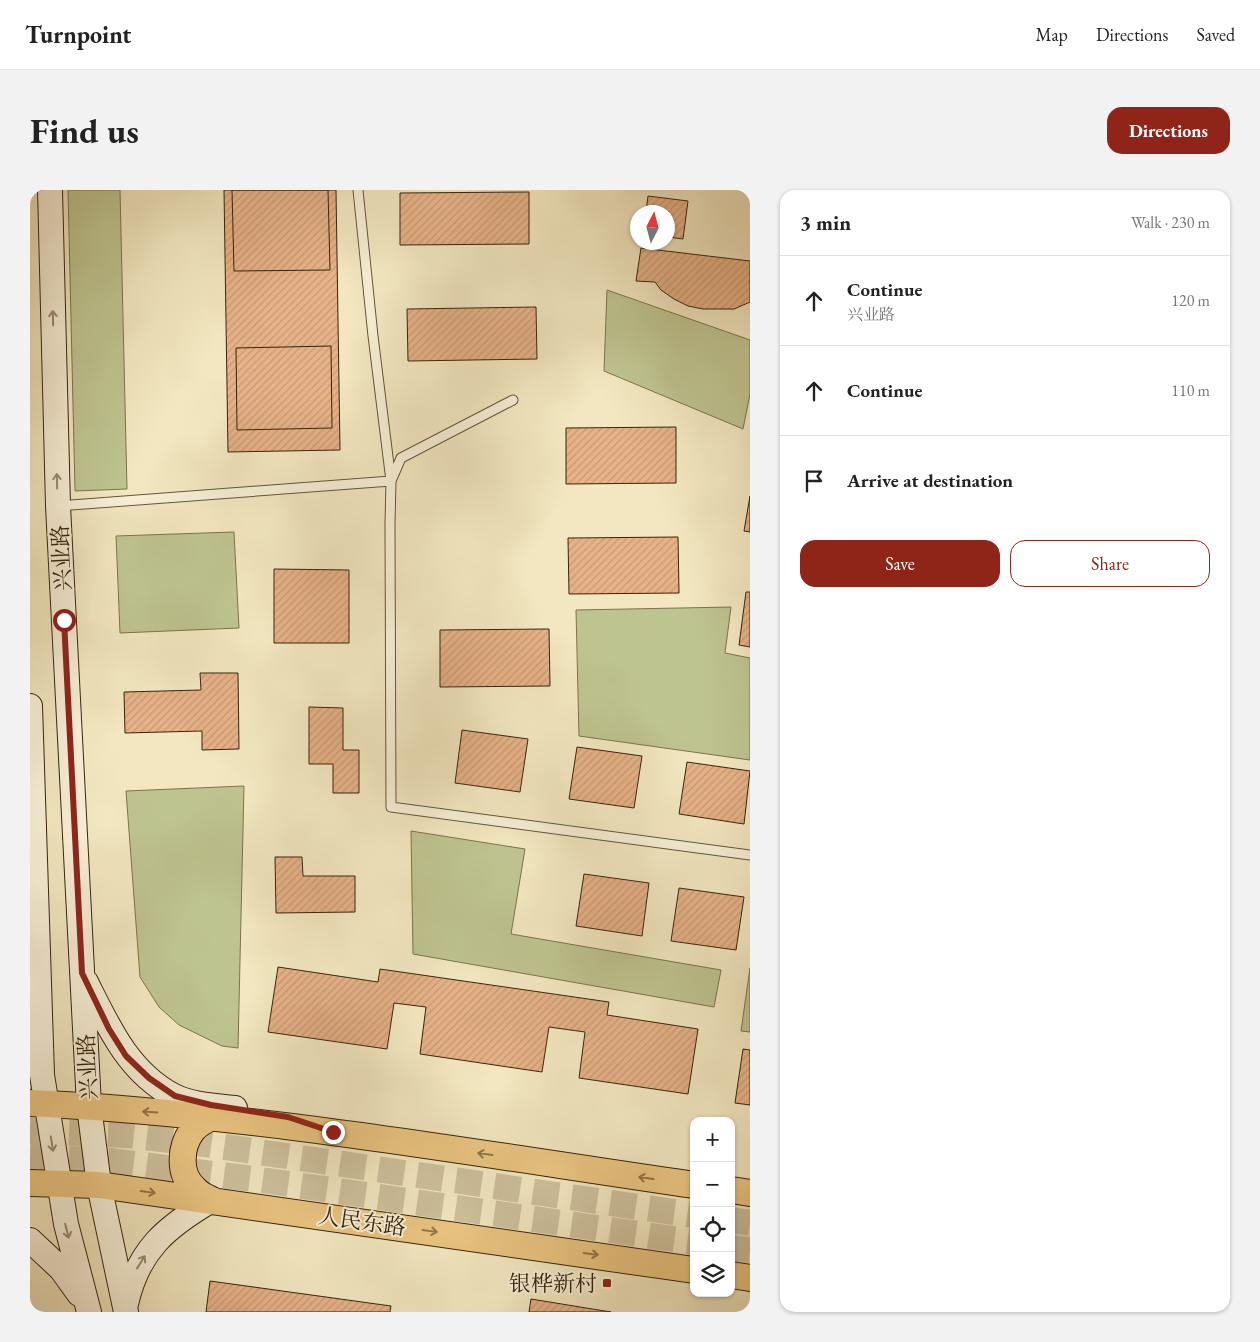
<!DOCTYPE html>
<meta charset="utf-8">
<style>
:root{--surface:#fff;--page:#f2f2f2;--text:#222;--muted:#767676;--line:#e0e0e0;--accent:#8f2418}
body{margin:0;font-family:"EB Garamond","Noto Serif SC",serif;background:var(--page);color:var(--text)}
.controls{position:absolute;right:15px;bottom:15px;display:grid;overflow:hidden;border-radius:10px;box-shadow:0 1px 4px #0004}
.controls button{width:45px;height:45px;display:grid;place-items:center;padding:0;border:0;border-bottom:1px solid var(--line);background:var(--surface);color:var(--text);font:25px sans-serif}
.compass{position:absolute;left:600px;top:15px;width:45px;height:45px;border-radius:50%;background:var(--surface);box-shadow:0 1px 4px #0004;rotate:6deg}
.stop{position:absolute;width:15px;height:15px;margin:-11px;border:4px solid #8f2418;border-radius:50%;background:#fff}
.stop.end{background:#8f2418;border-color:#fff;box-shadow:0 1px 5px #0008}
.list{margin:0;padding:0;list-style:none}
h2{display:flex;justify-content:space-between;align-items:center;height:65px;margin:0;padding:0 20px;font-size:21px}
h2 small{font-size:16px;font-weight:400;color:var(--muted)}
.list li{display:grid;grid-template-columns:32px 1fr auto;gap:15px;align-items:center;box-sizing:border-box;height:90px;padding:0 20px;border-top:1px solid var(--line)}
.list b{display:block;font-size:19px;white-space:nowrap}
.list p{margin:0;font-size:16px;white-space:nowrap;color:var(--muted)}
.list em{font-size:16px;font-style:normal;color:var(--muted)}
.actions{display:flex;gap:10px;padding:15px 20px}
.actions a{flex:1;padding:11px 0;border:1px solid var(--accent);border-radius:15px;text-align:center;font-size:18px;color:var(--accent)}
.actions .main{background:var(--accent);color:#fff}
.icon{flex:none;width:28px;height:28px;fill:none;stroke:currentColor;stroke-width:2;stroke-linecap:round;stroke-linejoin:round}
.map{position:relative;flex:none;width:720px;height:1122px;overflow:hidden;border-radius:15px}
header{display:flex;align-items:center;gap:30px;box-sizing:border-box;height:70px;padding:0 25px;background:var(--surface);border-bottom:1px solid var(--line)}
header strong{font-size:24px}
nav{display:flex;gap:28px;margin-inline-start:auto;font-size:18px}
.intro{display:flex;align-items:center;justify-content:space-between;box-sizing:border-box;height:120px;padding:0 30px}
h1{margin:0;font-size:35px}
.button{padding:12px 22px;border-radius:15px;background:var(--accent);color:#fff;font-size:18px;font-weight:700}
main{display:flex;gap:30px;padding:0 30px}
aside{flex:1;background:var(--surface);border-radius:15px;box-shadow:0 1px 4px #0004}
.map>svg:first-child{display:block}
</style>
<header>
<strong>Turnpoint</strong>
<nav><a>Map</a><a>Directions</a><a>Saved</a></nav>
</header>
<div class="intro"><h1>Find us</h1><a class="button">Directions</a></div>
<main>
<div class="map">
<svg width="720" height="1122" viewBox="0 0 720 1122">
<defs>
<pattern id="building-hatch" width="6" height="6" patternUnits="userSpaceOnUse" patternTransform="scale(1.25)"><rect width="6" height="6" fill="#e7b287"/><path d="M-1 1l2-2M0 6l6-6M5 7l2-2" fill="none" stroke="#c79973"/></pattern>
</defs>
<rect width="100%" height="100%" fill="#f2e7c0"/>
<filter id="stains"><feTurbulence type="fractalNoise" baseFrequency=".004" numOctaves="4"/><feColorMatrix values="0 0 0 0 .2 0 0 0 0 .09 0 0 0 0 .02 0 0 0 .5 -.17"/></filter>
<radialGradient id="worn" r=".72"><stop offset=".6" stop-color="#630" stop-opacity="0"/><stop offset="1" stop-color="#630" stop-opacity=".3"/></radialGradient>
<path fill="#bec490" stroke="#7b744e" d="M38,0h52l7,299 -52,2z
M577,100l143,50v54l-7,35 -139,-58z
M204,342l5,96 -119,5 -4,-97z
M701,417l-6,46 25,5v102l-171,-24 -3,-126z
M214,596l-6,262 -16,-2 -43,-21 -20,-18 -19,-30 -14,-186z
M381,641l114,18 -14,85 210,36 -7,37 -301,-53z
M720,778v64l-9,-1z"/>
<path fill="url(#building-hatch)" stroke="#38240b" d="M194,0h112l4,260 -112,2z
M202,0h96l2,80 -96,1z
M499,2v52l-129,1v-52z
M618,6l40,5 -5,38 -15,-2v-25h-22z
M611,58l109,13v41l-16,7h-31l-15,-3 -14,-7 -13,-9 -6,-8 -19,-1z
M506,117l1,52 -129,2 -1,-52z
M301,156l1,82 -95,2 -1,-82z
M646,237v56l-110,1v-56z
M720,306v36l-6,-1z
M648,347l1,56 -110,1 -1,-56z
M244,379l75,1v73h-75z
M716,402h4v55l-11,-2z
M519,439l1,57 -110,1v-57z
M170,483h38l1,76 -37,1v-19l-77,2 -1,-41 77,-2z
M279,517l34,1v42h16v43h-26v-29h-24z
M432,540l66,9 -8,53 -65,-9z
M547,557l65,9 -8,52 -65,-9z
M657,572l63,9 -6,53 -65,-10z
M245,667h27l1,19h52v36l-79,1z
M554,684l65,9 -7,53 -66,-10z
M649,698l65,9 -8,53 -65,-9z
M248,777l100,15 2,-13 229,33 -2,13 91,14 -10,65 -109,-16 6,-46 -36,-5 -7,45 -122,-18 6,-47 -32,-4 -7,46 -119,-17z
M713,859l7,1v55l-15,-2z
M180,1091l181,25 -1,6h-184z
M501,1109l80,13h-82z"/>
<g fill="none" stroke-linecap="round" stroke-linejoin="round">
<path stroke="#cdc09c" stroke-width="26" stroke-dasharray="26 13" stroke-linecap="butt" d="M0,941l96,4 78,9 490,71
M0,967l80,4 144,18 440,63
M701,1030l19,3
M701,1058l19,2"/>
<g stroke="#665538" stroke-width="11">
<path id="lane" d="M483,210l-112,58 -10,23 -1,43 1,283 359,48
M28,316l333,-25 -18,-145 -15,-146"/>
</g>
<g stroke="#38240b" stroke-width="26">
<path id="secondary" d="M20,0l8,316 31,600 10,79 27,127
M0,516l12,369 24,149 23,88
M56,792c22,44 42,90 88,114 18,9 42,10 61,12
M0,1050l31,29 18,25
M96,1114c12,-54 40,-77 86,-104"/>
</g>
<g stroke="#38240b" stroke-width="28">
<path id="primary" d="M0,913c223,11 443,50 664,82
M181,927c-6,4 -14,7 -19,14 -12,16 -14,44 3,58 4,5 11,8 17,11
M0,993l69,2 595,85
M701,1000l19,3
M701,1085l19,3"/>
</g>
<use href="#lane" stroke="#f7efd6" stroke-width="9"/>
<use href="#secondary" stroke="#f7efd6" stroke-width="24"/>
<use href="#primary" stroke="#e9c480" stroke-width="26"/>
</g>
<defs><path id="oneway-shaft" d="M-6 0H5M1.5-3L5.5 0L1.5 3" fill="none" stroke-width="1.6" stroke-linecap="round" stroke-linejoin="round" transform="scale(1.25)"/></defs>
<g stroke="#988a70">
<use href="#oneway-shaft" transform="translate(23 128) rotate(-91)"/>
<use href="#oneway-shaft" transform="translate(27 291) rotate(-91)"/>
<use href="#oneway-shaft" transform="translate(22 954) rotate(81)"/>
<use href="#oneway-shaft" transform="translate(37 1041) rotate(76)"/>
<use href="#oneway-shaft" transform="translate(111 1072) rotate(-58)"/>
</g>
<g stroke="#907446">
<use href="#oneway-shaft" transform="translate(120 922) rotate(-176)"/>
<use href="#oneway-shaft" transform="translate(455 964) rotate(-172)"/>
<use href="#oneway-shaft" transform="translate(616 988) rotate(-172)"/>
<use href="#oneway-shaft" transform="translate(118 1002) rotate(8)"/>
<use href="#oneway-shaft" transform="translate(400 1041) rotate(8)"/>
<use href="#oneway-shaft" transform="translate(561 1064) rotate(8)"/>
</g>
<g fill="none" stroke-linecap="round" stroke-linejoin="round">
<path stroke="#8f2418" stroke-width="6" d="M34,430l18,353 27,56 17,27 23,22 26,18 36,9 77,12 45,15"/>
</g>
<rect fill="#8f2418" stroke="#f7efd6" stroke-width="2" x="572" y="1088" width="10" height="10" rx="2.5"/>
<g text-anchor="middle" stroke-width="4" stroke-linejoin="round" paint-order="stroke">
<g font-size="22" fill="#38240b" stroke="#f7efd6">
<text transform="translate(31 368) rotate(-93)" y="8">兴业路</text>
<text transform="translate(57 877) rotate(-93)" y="8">兴业路</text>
<text transform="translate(332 1031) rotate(8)" y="8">人民东路</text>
</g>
<g font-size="22" fill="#38240b" stroke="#f7efd6" text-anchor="end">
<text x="567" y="1101">银桦新村</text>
</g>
</g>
<rect width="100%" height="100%" filter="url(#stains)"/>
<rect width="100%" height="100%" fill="url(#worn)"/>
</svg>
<div class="controls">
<button>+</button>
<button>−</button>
<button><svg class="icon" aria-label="locate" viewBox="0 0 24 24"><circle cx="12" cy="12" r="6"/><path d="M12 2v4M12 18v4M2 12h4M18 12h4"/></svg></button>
<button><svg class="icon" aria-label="layers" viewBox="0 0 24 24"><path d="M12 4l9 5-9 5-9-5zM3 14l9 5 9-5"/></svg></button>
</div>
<svg class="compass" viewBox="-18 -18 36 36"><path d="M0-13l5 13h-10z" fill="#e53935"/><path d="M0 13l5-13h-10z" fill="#767676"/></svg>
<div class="stop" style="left:34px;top:430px"></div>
<div class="stop end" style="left:303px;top:942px"></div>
</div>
<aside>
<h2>3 min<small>Walk · 230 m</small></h2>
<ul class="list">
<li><svg class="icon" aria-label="ahead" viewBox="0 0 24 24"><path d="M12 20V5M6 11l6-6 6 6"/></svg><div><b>Continue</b><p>兴业路</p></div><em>120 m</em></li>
<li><svg class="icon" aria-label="ahead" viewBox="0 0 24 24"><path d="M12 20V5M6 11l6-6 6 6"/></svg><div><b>Continue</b></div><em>110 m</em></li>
<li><svg class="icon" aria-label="arrive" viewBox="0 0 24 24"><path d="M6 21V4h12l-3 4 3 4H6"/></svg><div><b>Arrive at destination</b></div></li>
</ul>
<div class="actions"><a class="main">Save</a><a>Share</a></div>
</aside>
</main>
